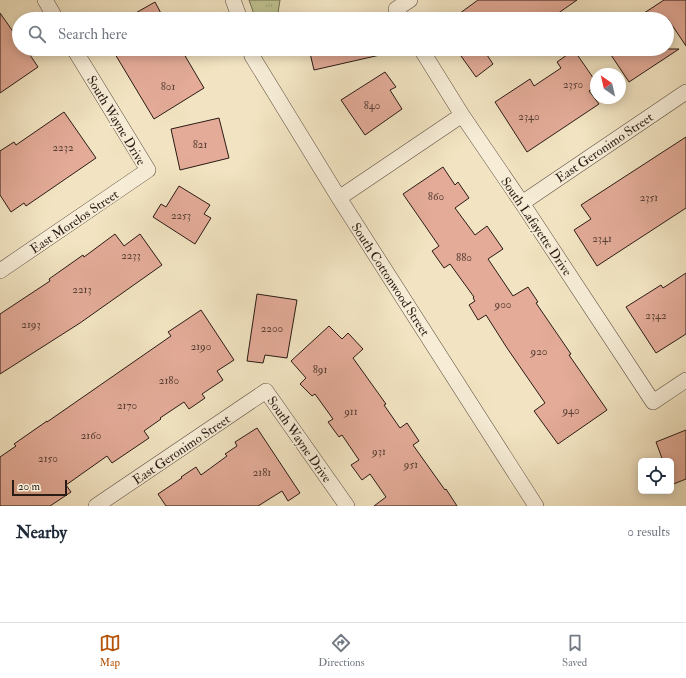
<!DOCTYPE html>
<style>
:root{--surface:#fff;--page:#f2f2f3;--text:#1f2937;--muted:#747a83;--line:#e0e1e3;--accent:#b45309}
body{margin:0;font-family:"IM FELL Double Pica",serif;background:var(--page);color:var(--text)}
.controls{position:absolute;right:12px;bottom:12px;display:grid;overflow:hidden;border-radius:6px;box-shadow:0 2px 10px #0003}
.controls button{width:36px;height:36px;display:grid;place-items:center;padding:0;border:0;border-bottom:1px solid var(--line);background:var(--surface);color:var(--text);font:20px sans-serif}
.compass{position:absolute;left:590px;top:68px;width:36px;height:36px;border-radius:50%;background:var(--surface);box-shadow:0 2px 10px #0003;rotate:326deg}
.scale{position:absolute;left:12px;bottom:10px;width:55px;box-sizing:border-box;padding-left:4px;border:2px solid #2a1b14;border-top:0;font-size:11px;line-height:14px;white-space:nowrap;color:#2a1b14;-webkit-text-stroke:3px #f7edd7;paint-order:stroke}
.list{margin:0;padding:0;list-style:none}
h2{display:flex;justify-content:space-between;align-items:center;height:52px;margin:0;padding:0 16px;font-size:17px}
h2 small{font-size:13px;font-weight:400;color:var(--muted)}
.icon{flex:none;width:22px;height:22px;fill:none;stroke:currentColor;stroke-width:2;stroke-linecap:round;stroke-linejoin:round}
.map{position:relative;flex:none;width:686px;height:506px;overflow:hidden}
.search{position:absolute;background:var(--surface);box-shadow:0 2px 10px #0003;left:12px;right:12px;top:12px;height:44px;display:flex;align-items:center;gap:10px;box-sizing:border-box;padding:0 14px;border-radius:22px;color:var(--muted);font-size:15px}
.sheet{height:116px;background:var(--surface)}
nav{display:flex;justify-content:space-around;align-items:center;box-sizing:border-box;height:56px;border-top:1px solid var(--line);background:var(--surface);font-size:11px;color:var(--muted)}
nav a{display:grid;justify-items:center;gap:2px}
nav .on{color:var(--accent)}
.map>svg:first-child{display:block}
</style>
<div class="map">
<svg width="686" height="506" viewBox="0 0 686 506">
<defs>
<pattern id="park-tufts" width="24" height="20" patternUnits="userSpaceOnUse"><rect width="24" height="20" fill="#bfc290"/><path d="M3 7l-1-3M5 7V3M7 7l1-3M15 17l-1-3M17 17v-4M19 17l1-3" fill="none" stroke="#a4a67b"/></pattern>
</defs>
<rect width="100%" height="100%" fill="#f2e4c2"/>
<filter id="stains"><feTurbulence type="fractalNoise" baseFrequency=".005" numOctaves="4"/><feColorMatrix values="0 0 0 0 .2 0 0 0 0 .09 0 0 0 0 .02 0 0 0 .5 -.17"/></filter>
<radialGradient id="worn" r=".72"><stop offset=".6" stop-color="#630" stop-opacity="0"/><stop offset="1" stop-color="#630" stop-opacity=".3"/></radialGradient>
<path fill="url(#park-tufts)" stroke="#746e52" d="M249,0h31l-3,19h-15l-7,-2z"/>
<path fill="#e3ab98" stroke="#2a1b14" d="M478,0h99l-27,19h-98z
M664,0h22v46l-18,-27h-33z
M155,2l9,17h-39z
M0,13l19,27v9h7l12,18 -38,26z
M112,49h69l23,39 -50,31z
M309,49h71v6l-66,15z
M456,49h27l10,15 -17,13z
M607,49h72l-50,33z
M574,50l22,32v5l-7,4 10,13 -72,48 -32,-50 35,-23 4,7 27,-18 -4,-6z
M385,72l11,15 -6,3 12,19 -37,26 -24,-35z
M64,112l32,46 -70,48 -2,-3 -13,9 -11,-17v-44l14,-9 2,3z
M219,118l10,40 -49,12 -9,-41z
M686,137v71l-89,58 -23,-36 17,-11 -10,-14z
M443,167l12,18 3,-3 11,16 -14,10 20,27 12,-9 16,23 -15,10 25,37 15,-9 10,15 -2,1 35,51 -2,1 38,55 -49,34 -24,-33 11,-8 -38,-55 -21,-33 -8,5 -9,-15 6,-4 -2,-3 1,-1 -24,-33 -6,4 -12,-17 7,-5 -36,-52z
M179,186l31,19 -6,9 7,4 -16,26 -42,-27 8,-13 5,3z
M115,234l9,12 16,-12 22,31 -82,58 -80,51v-60l50,-33 -1,-2 34,-24 1,2z
M686,273v61l-30,19 -30,-46 35,-22 2,3z
M257,294l40,6 -10,58 -22,-3 -2,8 -16,-2z
M201,310l33,50 -17,11 6,9 -21,14 3,4 -16,11 -5,-7 -24,16 1,1 -17,12 5,7 -37,25 -5,-7 -41,29 5,7 -21,14h-50v-49l16,-11 -2,-2 33,-23v1l124,-86 -3,-4z
M329,326l13,13 6,-6 15,16 -10,9 33,46 -2,1 16,23 7,-5 12,18 -6,4 32,45 1,-1 11,17h-83l12,-9 -16,-23 -8,6 -11,-15 8,-5 -17,-25 -3,2 -11,-15 5,-3 -18,-25 -3,2 -12,-12 6,-6 -15,-17z
M257,428l43,65 -12,8 -6,-10 -24,15h-92l-8,-12 24,-16 -1,-1 15,-10 5,8 26,-19 -2,-2 12,-8 -2,-4z
M686,430v49l-15,6v-24h-8l-7,-19z"/>
<g fill="none" stroke-linecap="round" stroke-linejoin="round">
<g stroke="#5c4d40" stroke-width="16">
<path id="street" d="M45,0l11,19
M233,0l7,19
M402,19l-6,-10 14,-9
M250,49l2,7 87,142 197,308
M421,49l41,66 60,88 131,199 33,-22
M339,198l123,-83
M522,203l164,-111
M0,271l148,-101 -74,-121
M96,506l170,-115 81,115"/>
</g>
<use href="#street" stroke="#f7edd7" stroke-width="15"/>
</g>
<g text-anchor="middle" stroke-width="3.5" stroke-linejoin="round" paint-order="stroke">
<g font-size="11" fill="#583f35">
<text x="573" y="88">2350</text>
<text x="168" y="90">801</text>
<text x="372" y="109">840</text>
<text x="529" y="120">2340</text>
<text x="200" y="148">821</text>
<text x="63" y="151">2232</text>
<text x="436" y="200">860</text>
<text x="649" y="201">2351</text>
<text x="181" y="219">2253</text>
<text x="602" y="242">2341</text>
<text x="131" y="259">2233</text>
<text x="464" y="261">880</text>
<text x="82" y="293">2213</text>
<text x="503" y="308">900</text>
<text x="656" y="319">2342</text>
<text x="31" y="328">2193</text>
<text x="272" y="332">2200</text>
<text x="201" y="350">2190</text>
<text x="539" y="355">920</text>
<text x="320" y="373">891</text>
<text x="169" y="384">2180</text>
<text x="127" y="409">2170</text>
<text x="571" y="414">940</text>
<text x="351" y="415">911</text>
<text x="91" y="439">2160</text>
<text x="379" y="455">931</text>
<text x="48" y="462">2150</text>
<text x="411" y="468">951</text>
<text x="262" y="476">2181</text>
</g>
<g font-size="13" fill="#2a1b14" stroke="#f7edd7">
<text transform="translate(117 120) rotate(59)" y="5">South Wayne Drive</text>
<text transform="translate(604 147) rotate(-34)" y="5">East Geronimo Street</text>
<text transform="translate(74 221) rotate(-34)" y="5">East Morelos Street</text>
<text transform="translate(537 226) rotate(56)" y="5">South Lafayette Drive</text>
<text transform="translate(391 279) rotate(57)" y="5">South Cottonwood Street</text>
<text transform="translate(300 439) rotate(55)" y="5">South Wayne Drive</text>
<text transform="translate(181 449) rotate(-34)" y="5">East Geronimo Street</text>
</g>
</g>
<rect width="100%" height="100%" filter="url(#stains)"/>
<rect width="100%" height="100%" fill="url(#worn)"/>
</svg>
<div class="controls">
<button><svg class="icon" aria-label="locate" viewBox="0 0 24 24"><circle cx="12" cy="12" r="6"/><path d="M12 2v4M12 18v4M2 12h4M18 12h4"/></svg></button>
</div>
<svg class="compass" viewBox="-18 -18 36 36"><path d="M0-13l5 13h-10z" fill="#e53935"/><path d="M0 13l5-13h-10z" fill="#747a83"/></svg>
<div class="scale">20 m</div>
<div class="search"><svg class="icon" aria-label="search" viewBox="0 0 24 24"><circle cx="10" cy="10" r="6"/><path d="M15 15l6 6"/></svg>Search here</div>
</div>
<section class="sheet">
<h2>Nearby<small>0 results</small></h2>
<ul class="list">
</ul>
</section>
<nav>
<a class="on"><svg class="icon" aria-label="map" viewBox="0 0 24 24"><path d="M3 6l6-2 6 2 6-2v14l-6 2-6-2-6 2zM9 4v14M15 6v14"/></svg>Map</a>
<a><svg class="icon" aria-label="directions" viewBox="0 0 24 24"><path d="M12 3l9 9-9 9-9-9zM9 14v-3h6M13 9l2 2-2 2"/></svg>Directions</a>
<a><svg class="icon" aria-label="saved" viewBox="0 0 24 24"><path d="M7 4h10v16l-5-4-5 4z"/></svg>Saved</a>
</nav>
